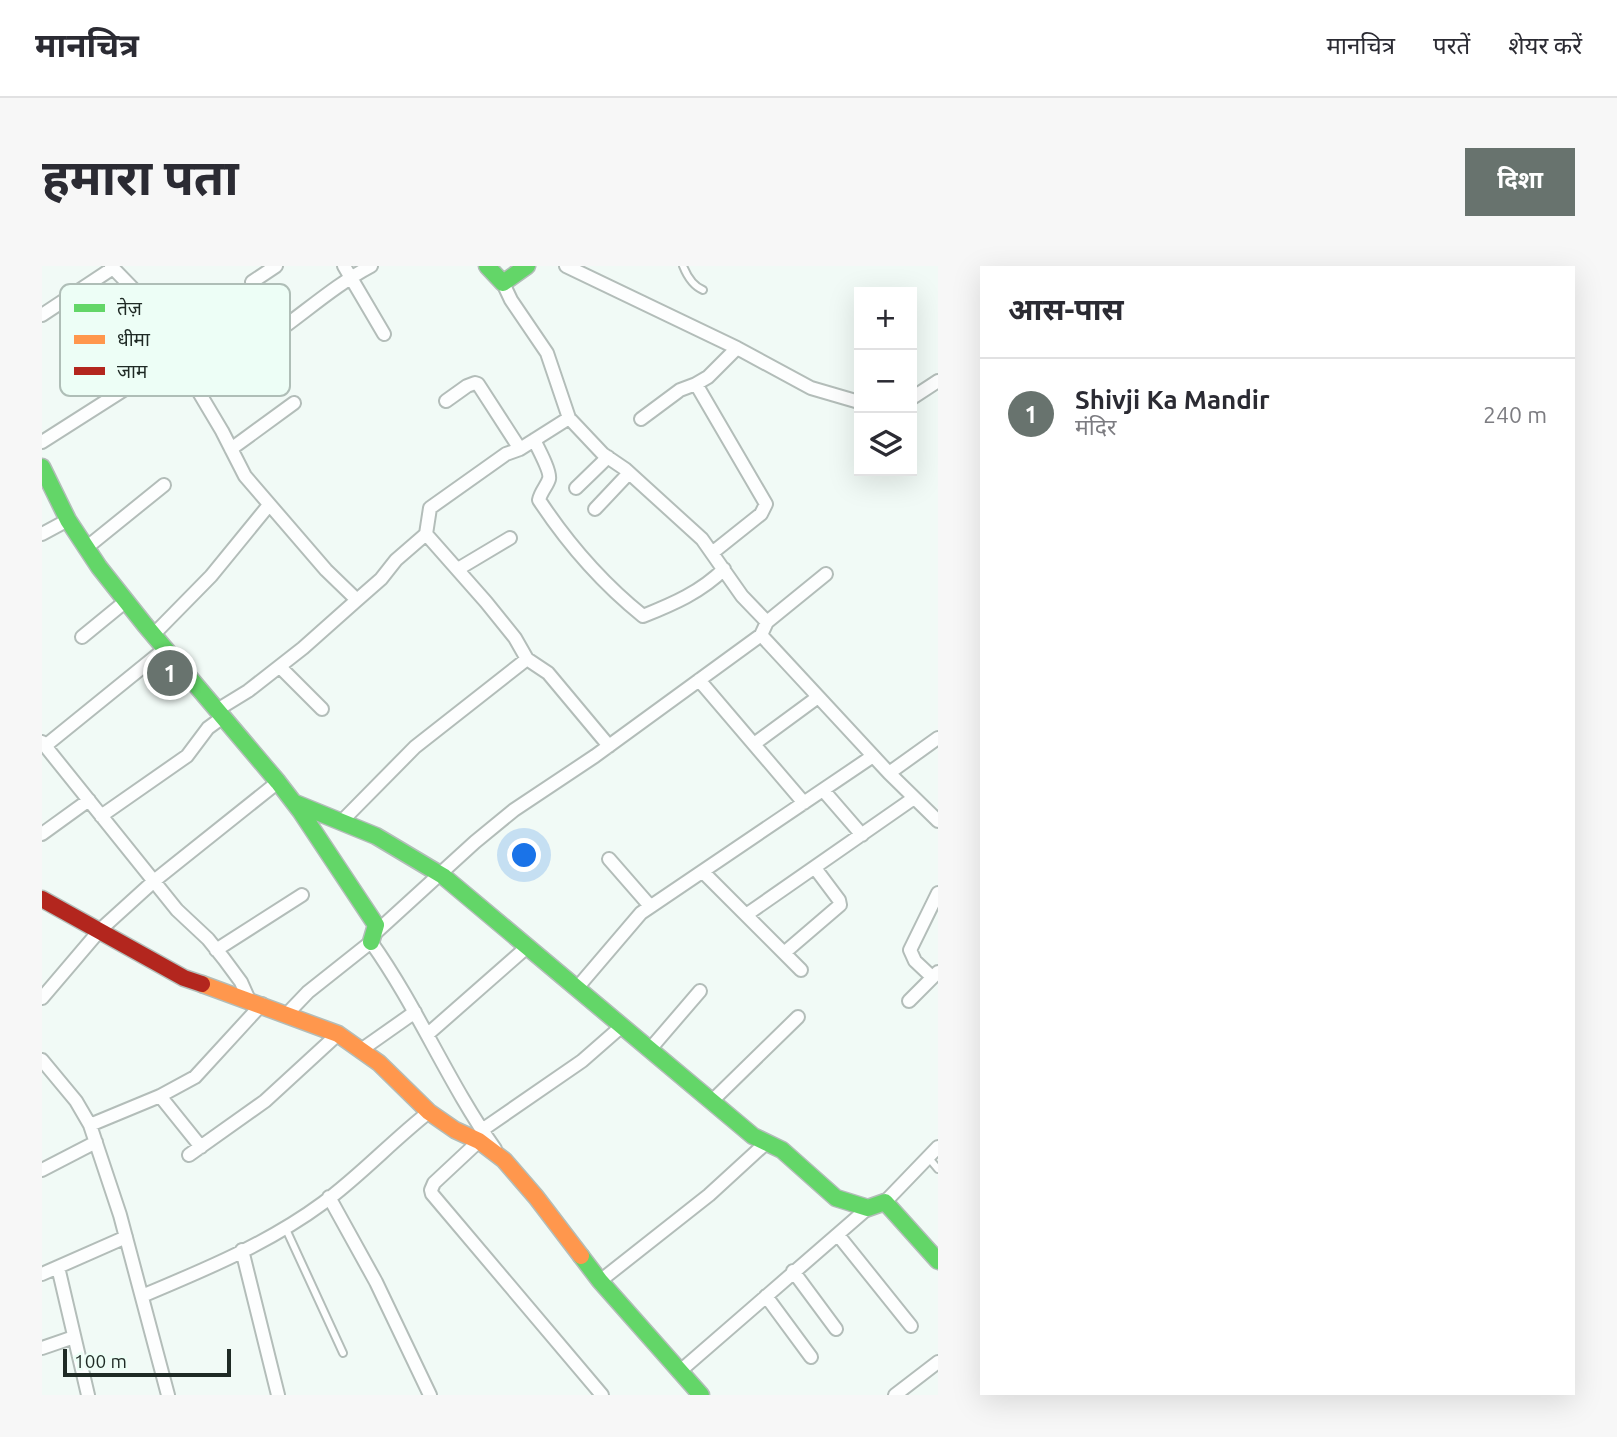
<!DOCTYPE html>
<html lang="hi">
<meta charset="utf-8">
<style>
:root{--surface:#fff;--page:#f7f7f7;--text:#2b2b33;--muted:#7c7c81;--line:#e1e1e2;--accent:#68736e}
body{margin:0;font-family:Ubuntu,"Noto Sans Devanagari",sans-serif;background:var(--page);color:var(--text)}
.controls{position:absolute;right:21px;top:21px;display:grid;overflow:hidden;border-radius:0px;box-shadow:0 7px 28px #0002}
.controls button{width:63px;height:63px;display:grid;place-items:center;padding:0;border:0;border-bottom:2px solid var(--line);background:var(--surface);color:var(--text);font:35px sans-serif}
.scale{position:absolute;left:21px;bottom:18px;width:168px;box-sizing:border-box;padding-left:7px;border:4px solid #1f2a25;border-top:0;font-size:19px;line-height:24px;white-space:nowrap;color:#1f2a25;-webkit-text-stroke:5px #edfef6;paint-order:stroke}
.you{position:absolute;left:483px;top:590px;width:24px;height:24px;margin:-18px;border:5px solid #fff;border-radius:50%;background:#1a73e8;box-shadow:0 0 0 10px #1a73e833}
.badge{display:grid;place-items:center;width:46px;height:46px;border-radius:50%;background:var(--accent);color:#fff;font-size:23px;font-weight:700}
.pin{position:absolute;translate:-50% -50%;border:4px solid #fff;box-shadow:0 2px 7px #0006}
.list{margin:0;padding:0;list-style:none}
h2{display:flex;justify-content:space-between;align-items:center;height:91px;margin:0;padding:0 28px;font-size:30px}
h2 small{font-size:23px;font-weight:400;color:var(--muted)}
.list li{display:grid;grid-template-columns:46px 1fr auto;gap:21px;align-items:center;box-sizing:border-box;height:112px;padding:0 28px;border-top:2px solid var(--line)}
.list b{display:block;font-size:26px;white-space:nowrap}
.list p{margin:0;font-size:23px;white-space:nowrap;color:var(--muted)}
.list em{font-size:23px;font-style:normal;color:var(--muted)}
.icon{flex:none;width:38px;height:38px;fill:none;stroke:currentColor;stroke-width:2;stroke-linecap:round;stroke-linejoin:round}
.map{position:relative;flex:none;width:896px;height:1129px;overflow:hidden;border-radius:0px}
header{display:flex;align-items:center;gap:42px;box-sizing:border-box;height:98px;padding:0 35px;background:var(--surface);border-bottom:2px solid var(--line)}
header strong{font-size:33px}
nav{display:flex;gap:38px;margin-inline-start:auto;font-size:24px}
.intro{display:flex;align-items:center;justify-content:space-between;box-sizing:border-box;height:168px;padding:0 42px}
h1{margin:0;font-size:49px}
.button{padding:18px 32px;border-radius:0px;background:var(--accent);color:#fff;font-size:24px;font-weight:700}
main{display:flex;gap:42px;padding:0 42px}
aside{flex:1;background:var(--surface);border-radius:0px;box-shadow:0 7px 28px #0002}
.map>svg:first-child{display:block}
</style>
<header>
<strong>मानचित्र</strong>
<nav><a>मानचित्र</a><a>परतें</a><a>शेयर करें</a></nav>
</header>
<div class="intro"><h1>हमारा पता</h1><a class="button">दिशा</a></div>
<main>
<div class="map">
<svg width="896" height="1129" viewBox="0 0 896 1129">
<rect width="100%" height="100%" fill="#f1faf6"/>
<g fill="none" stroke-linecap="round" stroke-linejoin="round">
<g stroke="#b3bdb9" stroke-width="10">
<path id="lane" d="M641,0c4,10 10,20 20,24
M886,891l10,12
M243,961l58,126"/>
</g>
<g stroke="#b3bdb9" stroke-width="16">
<path id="street" d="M69,0l33,34 78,131 23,45 81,94 31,30
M302,0l40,68
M524,0l171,82 74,40 48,14
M210,16l24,-16
M461,17l8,17 36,53 22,65 34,36 22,15 77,70 40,57 25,26
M0,49l71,-47
M151,116c28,-18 57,-32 84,-50 32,-23 60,-48 94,-66
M654,118l70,120 -5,10 -49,39
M870,132l26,-17
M404,135l21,-15 8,-3 3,1 42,65
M599,153l39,-29 16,-6 12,-7 29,-29
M492,174c4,8 17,32 15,39 -2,7 -8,12 -10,21 29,44 63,83 104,116 30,-12 58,-24 81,-47
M0,176l102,-65 34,-17
M189,183l63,-46
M534,222l32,-31
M553,243l34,-36
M0,268l26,-14
M384,268l60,68 29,36 12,21 21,14 61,73
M44,282l78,-63
M416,303l52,-31
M112,368l57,-58 58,-71
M719,369l128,138 49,48
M40,371l44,-36
M238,401l42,42
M657,414l105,123
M175,444l31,-19 55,-43 54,-48 24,-21 15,-19 30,-26 4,-26 76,-54 14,-5 49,-31
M0,476l135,168 31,29 16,20 17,23 8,18
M712,478l64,-47
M3,480l121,-98
M847,507l49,-35
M781,524l39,45
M59,550l86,-60 21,-28 15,-11
M299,556l74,-75 112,-88
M0,568l47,-34
M567,593l41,47
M661,606l98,98
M704,649l168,-117
M331,669l102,-93 39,-32 81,-54 166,-121 6,-13 59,-48
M174,684l86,-55
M742,687l56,-48 -1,-5 -24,-32
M890,711l-17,-16 -5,-11 28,-57
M535,722l64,-75 232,-157
M0,732l58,-68 54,-49 124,-99
M867,735l29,-29
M245,748l21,-22 63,-50c47,66 77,141 124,207
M386,768l99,-87
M609,782l49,-57
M319,784l54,-38
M0,794l34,41 14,24 30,90 48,180
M118,830l41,51
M670,835l86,-84
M48,859l70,-29 35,-19 67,-73
M440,864l100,-69 40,-35
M437,875l-45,42 -3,7 1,4 170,201
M147,889l76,-54 73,-67
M0,904l54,-28
M287,931l47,85 54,113
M843,936l53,-55
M796,969l73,91
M200,984l36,145
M16,1001l30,128
M751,1005l43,58
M0,1008l84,-37
M558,1015l109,-86 58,-53
M100,1030c62,-26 127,-53 181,-93 37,-27 70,-63 106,-91
M724,1030l45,61
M0,1082l32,-11
M637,1106l189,-164
M853,1129l43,-33"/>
</g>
<g stroke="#b3bdb9" stroke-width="19">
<path id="fast" d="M445,0l16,17 24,-17
M0,201l26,53 31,47 46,58 133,157 23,30 75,113 -5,17
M253,537l81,33 67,40 310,260 29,14 54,48 32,10 17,-6 53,59
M539,990l19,25 101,114"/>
</g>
<g stroke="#b3bdb9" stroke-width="19">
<path id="slow" d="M160,718l136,50 41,29 50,49 26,18 24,11 25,19 32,37 45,59"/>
</g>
<g stroke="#b3bdb9" stroke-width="19">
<path id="jam" d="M0,633l142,79 18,6"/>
</g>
<use href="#lane" stroke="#fdfefe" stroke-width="6"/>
<use href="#street" stroke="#fdfefe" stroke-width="12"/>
<use href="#fast" stroke="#63d668" stroke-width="16"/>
<use href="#slow" stroke="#ff974d" stroke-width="16"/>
<use href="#jam" stroke="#b3261e" stroke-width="16"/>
</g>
<rect x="18" y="18" width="230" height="112" rx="10" fill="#edfef6" stroke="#afbeb7" stroke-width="2"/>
<rect x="32" y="38" width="31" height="8" fill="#63d668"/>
<rect x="32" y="69" width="31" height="9" fill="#ff974d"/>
<rect x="32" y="101" width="31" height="8" fill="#b3261e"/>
<g font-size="19" fill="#1f2a25">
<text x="75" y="49">तेज़</text>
<text x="75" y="80">धीमा</text>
<text x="75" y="112">जाम</text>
</g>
</svg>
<div class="controls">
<button>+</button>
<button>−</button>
<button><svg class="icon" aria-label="layers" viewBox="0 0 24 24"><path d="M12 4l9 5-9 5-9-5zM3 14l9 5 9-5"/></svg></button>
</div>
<div class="scale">100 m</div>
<div class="you"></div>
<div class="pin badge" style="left:128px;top:407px">1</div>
</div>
<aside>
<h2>आस-पास<small></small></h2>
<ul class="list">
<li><span class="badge">1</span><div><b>Shivji Ka Mandir</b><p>मंदिर</p></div><em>240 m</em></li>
</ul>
</aside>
</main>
